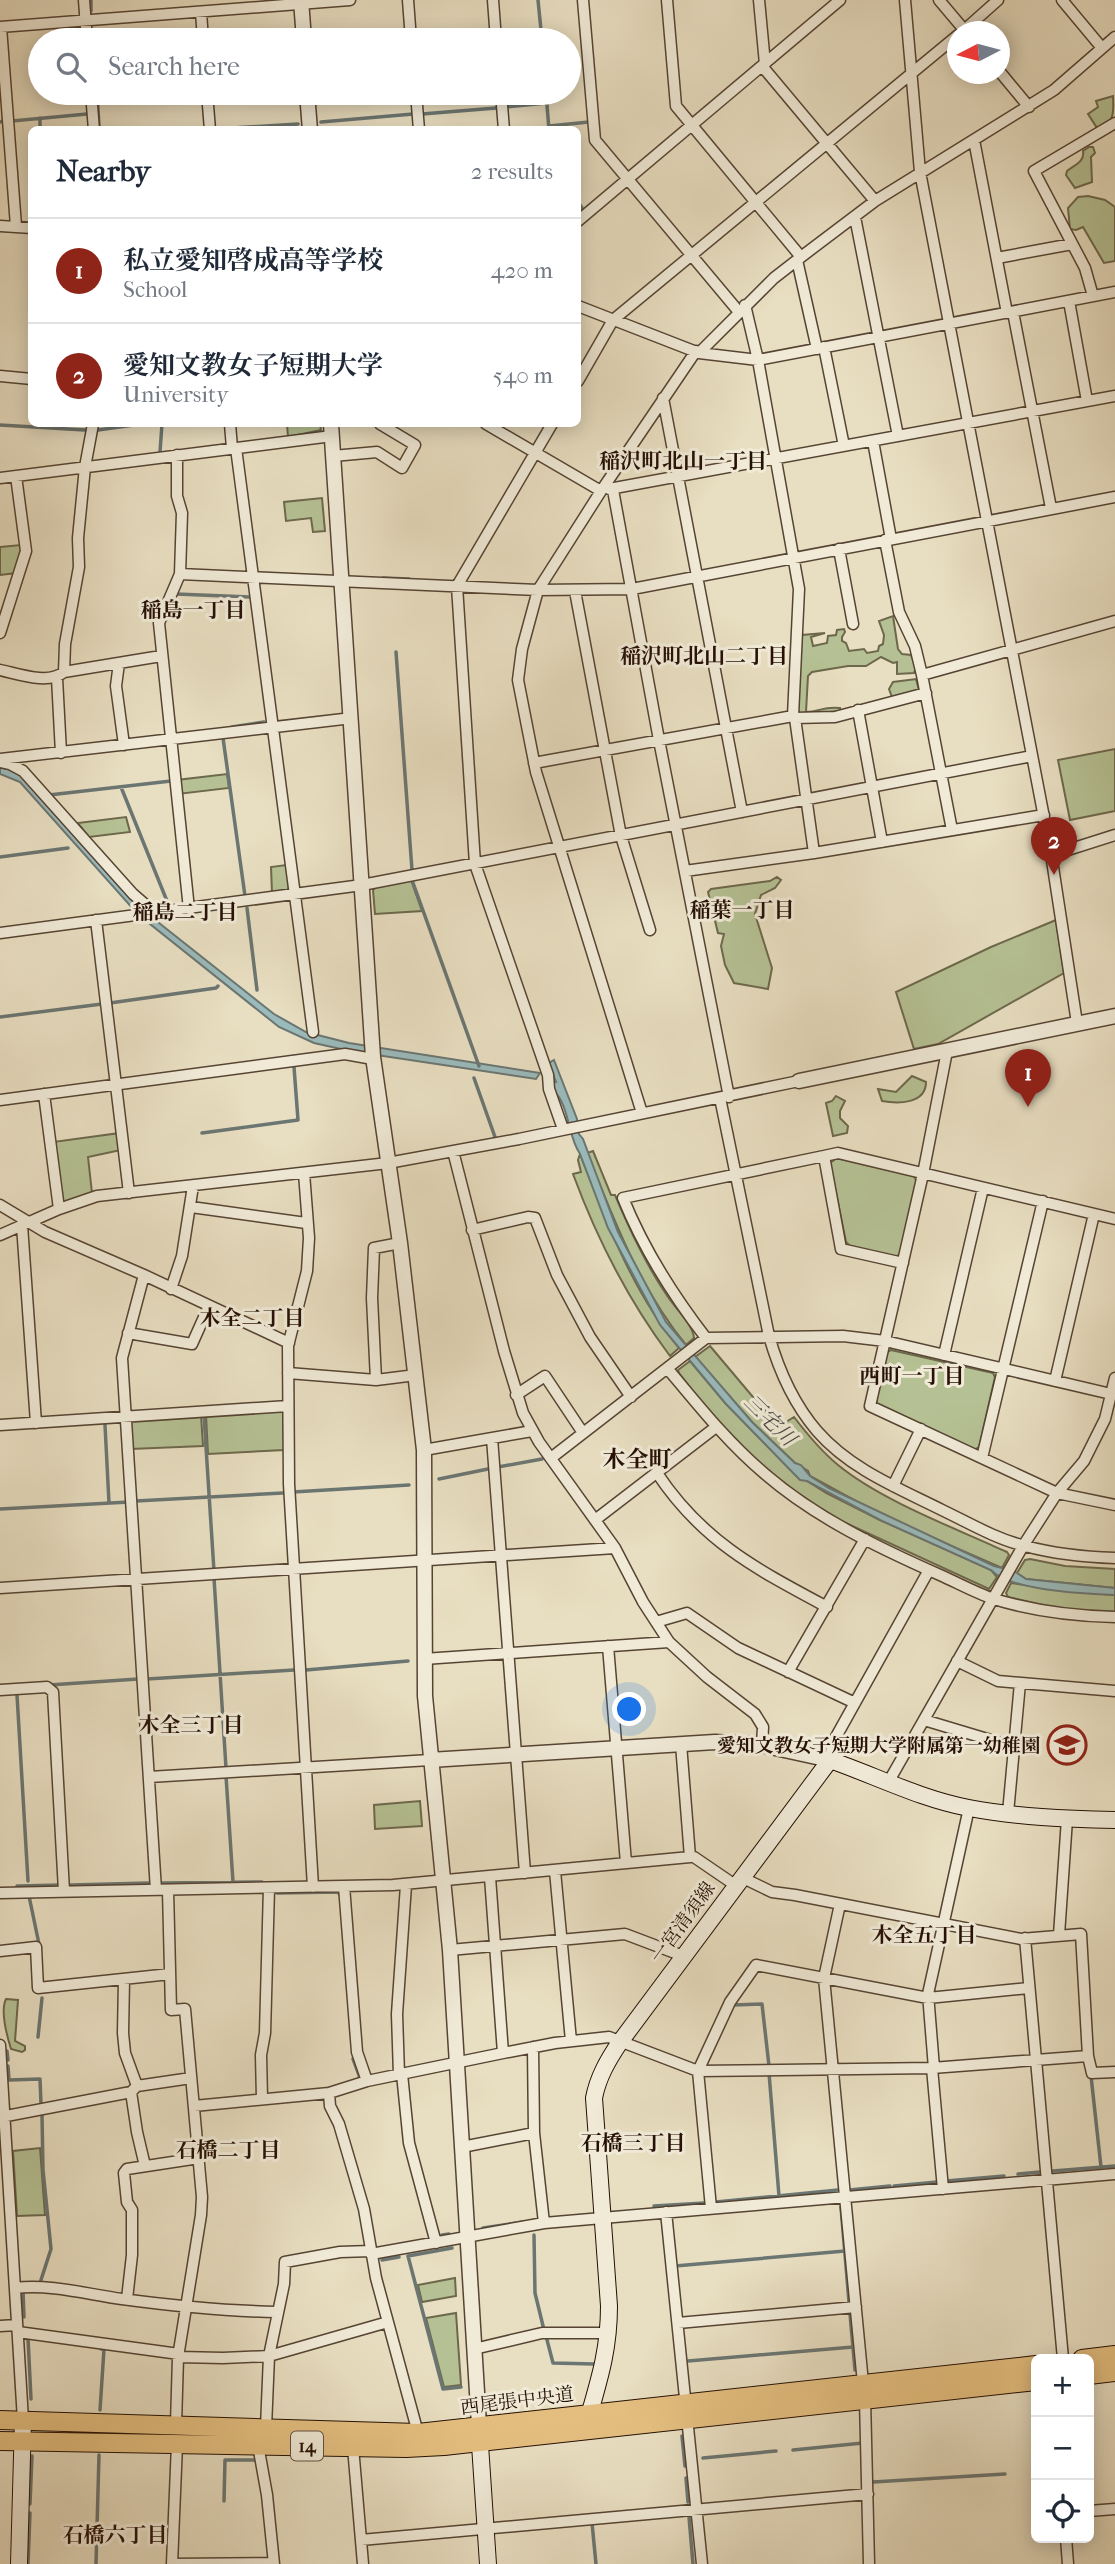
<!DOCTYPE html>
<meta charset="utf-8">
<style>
:root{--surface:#fff;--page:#f2f2f3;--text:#1f2937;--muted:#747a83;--line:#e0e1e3;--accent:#8f2418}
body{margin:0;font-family:"IM FELL French Canon","Noto Serif JP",serif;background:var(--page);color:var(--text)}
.controls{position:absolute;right:21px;bottom:21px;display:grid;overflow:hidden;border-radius:10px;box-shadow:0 4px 18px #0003}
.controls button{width:63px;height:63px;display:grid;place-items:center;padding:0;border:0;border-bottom:2px solid var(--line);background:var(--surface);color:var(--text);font:35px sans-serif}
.compass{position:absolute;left:947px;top:21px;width:63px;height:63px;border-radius:50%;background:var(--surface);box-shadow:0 4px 18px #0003;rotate:264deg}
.you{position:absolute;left:630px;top:1710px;width:24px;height:24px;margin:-18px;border:5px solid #fff;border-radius:50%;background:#1a73e8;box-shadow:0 0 0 10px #1a73e833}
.badge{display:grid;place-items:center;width:46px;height:46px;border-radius:50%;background:var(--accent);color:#fff;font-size:23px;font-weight:700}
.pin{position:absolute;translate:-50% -58px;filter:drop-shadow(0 2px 4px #0008)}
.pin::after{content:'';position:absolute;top:37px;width:24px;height:21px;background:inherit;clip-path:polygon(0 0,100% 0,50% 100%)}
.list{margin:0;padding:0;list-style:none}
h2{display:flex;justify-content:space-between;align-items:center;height:91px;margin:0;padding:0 28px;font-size:30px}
h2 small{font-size:23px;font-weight:400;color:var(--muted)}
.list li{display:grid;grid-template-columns:46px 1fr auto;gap:21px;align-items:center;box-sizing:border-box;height:105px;padding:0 28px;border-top:2px solid var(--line)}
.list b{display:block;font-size:26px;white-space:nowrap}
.list p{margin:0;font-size:23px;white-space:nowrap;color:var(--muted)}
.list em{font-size:23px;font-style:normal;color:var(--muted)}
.icon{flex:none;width:38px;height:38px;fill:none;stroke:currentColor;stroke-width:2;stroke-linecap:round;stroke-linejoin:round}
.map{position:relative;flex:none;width:1115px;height:2564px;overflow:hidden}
.search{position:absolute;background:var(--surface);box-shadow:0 4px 18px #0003;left:28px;top:28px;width:553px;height:77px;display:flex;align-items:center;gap:18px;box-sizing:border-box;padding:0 24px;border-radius:38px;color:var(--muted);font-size:26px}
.panel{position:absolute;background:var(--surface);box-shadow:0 4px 18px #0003;left:28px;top:126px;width:553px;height:301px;border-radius:10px}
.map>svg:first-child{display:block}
</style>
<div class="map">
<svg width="1115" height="2564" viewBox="0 0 1115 2564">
<rect width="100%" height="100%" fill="#e8dec1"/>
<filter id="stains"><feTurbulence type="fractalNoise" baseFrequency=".00286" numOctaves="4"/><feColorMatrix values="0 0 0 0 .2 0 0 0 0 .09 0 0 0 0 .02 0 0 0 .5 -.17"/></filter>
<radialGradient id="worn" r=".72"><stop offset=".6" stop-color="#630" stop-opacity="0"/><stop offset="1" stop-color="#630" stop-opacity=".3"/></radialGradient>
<path fill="#b5c194" stroke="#6d684c" stroke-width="2" d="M1113,96c1,18 1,25 -14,35l-11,-17 10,-7 -2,-6z
M1089,147h4l2,6 -4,4 1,25 -17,6 -9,-13 1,-4c7,-6 18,-9 16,-20z
M1088,196l17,4 10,7v54l-11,2 -21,-36 -7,3 -6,-1 -2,-21 10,-11z
M287,424h33l1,6 -33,7z
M322,498l3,33 -12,1 -2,-14 -25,3 -2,-19z
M21,545l1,6 -6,22 -16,2v-28z
M893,616l5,33 4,5 9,1 5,12 -2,6 -17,1v-12l-4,1 -12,-6 -15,9h-18l-36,6 -4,4 -2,36c13,0 17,-6 34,-4v3l-39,4 -5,-5 6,-75 23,-2 -14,4 2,9 14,-3 1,-7 8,-1 1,-5 7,-1 1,3 -3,5v4l4,2 3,8 15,-2 3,4 11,-2 1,-5 4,-2 1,-9 -5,-14z
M916,679l3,11 -27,7 -3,-8 4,-7z
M1115,749v62l-45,9 -12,-60z
M227,774l2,14 -51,6 -1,-14z
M126,817l4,15 -41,5 -11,-14z
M286,865l3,22 -2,4 -15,2 -1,-26z
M777,877l4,3 -6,8 -14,7 -6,19 17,54 -4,21 -34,-6 -9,-18 -4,-19 3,-12 -6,-1 -10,-41 3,-3 59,-8z
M411,880l11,31 -47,3 -2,-24 4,-4z
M1056,920l8,53 -126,71 -24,5 -18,-57 95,-45z
M912,1076l14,6c0,22 -28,22 -44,19l-4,-12 18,3z
M836,1096l9,5 -5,10v7l8,8 -1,7 -14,3 -7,-33 6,-2z
M120,1133l1,17 -33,7 4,36 -31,10 -8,-61z
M593,1151l18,44h4c15,35 31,70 53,102 8,12 25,28 26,41l-8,7c-46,-56 -72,-125 -99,-192z
M580,1154c26,67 53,139 99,194l-9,8c-42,-56 -73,-117 -97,-182l8,-2 -3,-12z
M837,1158l77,18 3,6 -17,72 -5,3 -45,-11 -4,-4 -16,-79z
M710,1346l48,57 23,22 13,-8c13,17 27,34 44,48 44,36 117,63 169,87l2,3 -7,13 -117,-51 -75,-41 -2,-5 -13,-8 -43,-41 -57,-65z
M891,1350l102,23 2,4 -16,70 -5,3 -96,-46 -2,-4 11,-48z
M690,1361l36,43 67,68 33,21 54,27 111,50 6,7 -8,12 -154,-71 -48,-32 -32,-27 -45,-46 -31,-40 -1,-3z
M279,1410l4,2 1,38 -76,4 -2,-39z
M201,1415l2,31 -72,3 -1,-26 2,-4z
M1030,1559l35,7 50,3v19l-89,-9 -9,-6 8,-13z
M1011,1583l66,9 38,3v17l-51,-2 -56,-13 -2,-4z
M420,1801l2,25 -47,3 -1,-24z
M6,1999l12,1 -3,41 10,5v4l-3,2 -11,-3c-4,-13 -11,-38 -5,-50z
M40,2148l5,67 -28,1 -4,-65z
M455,2278l1,18 -34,6 -4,-17z
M456,2313l5,72 -17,2 -18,-69z"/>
<path fill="#9ababb" stroke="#6b7672" stroke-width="2" d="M0,767l19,6 120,130 -5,7 -114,-128 -20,-8z
M154,919l120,95 32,18 43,11 191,30 -4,6 -186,-28 -36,-8 -35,-16 -129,-103z
M554,1060l23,59 2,15 4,5 35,93 48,90 86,100 43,41 6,2 9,11 19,12 165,78 20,5 12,8 89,9v7c-29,-1 -105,-4 -124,-25l-111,-50 -73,-39 -7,-1 -74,-76 -66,-79 -52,-97 -28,-74c-13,-19 -10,-47 -26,-63v-9h2l-7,-19z"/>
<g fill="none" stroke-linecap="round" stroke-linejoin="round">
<path stroke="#6b7672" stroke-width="3.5" d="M538,0l4,40
M91,11v-11
M92,29l1,11
M97,93l2,33
M546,93l3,37
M505,107l42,-4
M422,114l74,-6
M40,118v12
M12,121l75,-7
M0,122l3,-1
M321,122l92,-8
M549,126l40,-4
M215,129l83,-5
M578,202l4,6
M0,425l85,5
M98,430l43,-6
M160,452l2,-28
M383,578l26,1
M176,594l74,3
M396,652l16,218
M232,727l32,-5
M223,738l22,158
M121,787l48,119
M49,795l122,-14
M0,857l68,-9
M412,880l67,186
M247,908l10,82
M110,1003l106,-15 2,-2
M0,1017l102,-13
M474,1078l21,59
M202,1133l96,-13 -4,-53
M204,1416l10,155
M105,1425l4,78
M498,1467l44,-8
M439,1479l49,-10
M293,1492l116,-7
M136,1501l147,-8
M0,1509l129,-7
M214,1578l12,190
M306,1670l102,-9
M147,1679l147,-9
M49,1685l89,-6
M17,1695l11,186
M226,1776l7,106
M162,1883l100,-1
M71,1885l77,-2
M17,1886l44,-1
M277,1893l61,-1 2,3
M29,1896l10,48
M733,2005l29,-1 7,62
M38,2037l4,-39
M7,2051l1,9
M353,2059l7,19
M8,2066l1,14 31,-1 1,25
M769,2073l10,123
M1091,2076l10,91
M1053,2171l62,-5
M1018,2174l22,-2
M946,2181l58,-5
M894,2186l43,-4
M849,2190l41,-4
M716,2202l122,-12
M654,2206l50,-3
M841,2207l8,95
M483,2228l40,-6
M442,2235l7,-1
M534,2235l1,58 9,37
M408,2256l35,133 18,-2
M408,2256l44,-8
M382,2260l17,-3
M675,2266l170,-15
M40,2283l11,-34 -8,-79 -1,-55
M23,2291l1,26
M850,2314l5,56
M546,2336l7,27 41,1
M28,2338l3,61
M688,2361l165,-14
M100,2410l4,-61h-3
M682,2436l3,30
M793,2450l70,-7
M703,2458l73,-7
M686,2478l2,24
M873,2482l132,-8
M224,2501l1,-41h31
M30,2504l2,-48
M689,2517l4,47
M592,2523l4,41
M28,2564l2,-51
M96,2564l3,-109"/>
<g stroke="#564433" stroke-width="13">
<path id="minor" d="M84,0l3,40
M408,0l3,40
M493,0l3,40
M583,0l12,140 144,172
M667,0l9,106 125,151
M759,0l6,64
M905,0l15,172 131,682 26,169
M939,0l27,32
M1062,0l40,48
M201,12l2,28
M0,27l350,-27
M1,27l15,199
M962,32l36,-32
M762,66l113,135
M1000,72l29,35
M91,93l3,37
M207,93l3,37
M416,93l3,37
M501,93l3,37
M974,140l33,173
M855,217l43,219
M578,221l262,-221
M0,226l32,2
M997,258l75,-14
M797,260l20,89
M1093,296l-8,-28 -51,-97 81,-48
M1069,301l18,100
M745,305l13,55 41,229 -6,127
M578,306l121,47 59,7 357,-68
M1013,312l38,196
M824,347l20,99
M699,353l75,-75 27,-21 74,-56 179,-111 61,-53
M0,376l32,3
M578,381l35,-61 345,-285
M663,398l79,414
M230,424l2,24
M486,424l115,67
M552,424l-95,162 18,278 73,211 1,14 14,40
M873,441l18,98
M236,448l77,584
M177,455v41l5,17 -2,61 -21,49 30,286
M333,456l44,-4 25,16 13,-23 -35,-21
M0,478l332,-42
M609,489l506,-93
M613,490l46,250 70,357
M885,540l14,72 16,34 7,29 30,155
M839,549l14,75
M180,574l358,16 94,-1 483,-92
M575,591l46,245 29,94
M0,633l26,-82 -10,-75
M119,663l-3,23 8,59
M0,670c19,4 48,15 64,2l97,-16
M64,672l1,-28 14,-77 -1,-29 7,-71 8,-43
M922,675l193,-54
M57,678l4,75
M858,710l24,132
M795,718l19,135
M0,759l352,-41
M0,762l10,2 13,7 110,123 22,19
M534,763l259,-47 2,2 40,-1 91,-24
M1052,855l63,-20
M685,871l129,-18 230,-38
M96,920l33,273
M0,933l362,-48 670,-129
M947,1051l-24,123 -53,232 187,87 58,12
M44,1094l15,115
M720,1098l49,238c10,35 24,67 48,95 33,38 81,57 125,79 27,13 54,29 83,36 30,8 59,11 90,12
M0,1100l345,-46 28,5
M642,1113l-106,-341 -18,-92 4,-31 16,-59 63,-99 95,-140
M824,1156l14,-3 277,66
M304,1173l5,65 -2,33 -19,75 1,138 24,403
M0,1205l45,27 99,43 145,68
M191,1207l115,16
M22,1225l14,198
M472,1230l56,-13 7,1 22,57 33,62 41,60
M0,1235l59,-26 38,-13 291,-33 131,-24 280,-58
M400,1243l-26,5 -2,50 4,82 40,-5
M144,1275l-22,83 34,532
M171,1289l11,-33 11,-70
M128,1333l64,11 17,-38
M706,1338c-34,-44 -62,-88 -83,-140l201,-42 17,93 62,14
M944,1355l39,-167
M667,1368c31,37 61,75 98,106 51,44 114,74 175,101 18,8 36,18 54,24 39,12 80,17 121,18
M288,1373l88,7
M1055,1381l39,-167
M516,1395l29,-19 38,57
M0,1425l288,-19
M492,1438l33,435
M424,1450l108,-19
M551,1458l155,-120 137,-2 42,5 226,53
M982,1458l61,-257
M657,1473c45,68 99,96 170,134
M893,1486l28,-57
M595,1520l121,-93
M0,1588l615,-40
M656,1622l31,-9 51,35 117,55
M669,1642l38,35 48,37 8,13 -1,18
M608,1646l18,217
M424,1659l245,-17 -26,-40 -28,-54 -76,-106 -16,-29 -19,-62 -51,-200
M957,1661l41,20 117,10
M788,1672l77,-133
M0,1690l47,-3 6,5 11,199
M924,1720l90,27
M681,1744l9,113h4l41,28
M830,1760l2,-16 97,-174
M149,1777l281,-17
M889,1781l134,-235 34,-53 27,-32 21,-42 10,-41
M1008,1813l12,-130
M555,1871l16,170
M490,1877l13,176
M741,1877l31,15 23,3 226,44 60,-5 7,122
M344,1886l13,166 10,29
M168,1890l3,120 14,-1 17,188 -1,18 -23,142 -2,67
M0,1893l393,-8 297,-28
M840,1904l-16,74 39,405
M1059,1935l8,-116
M1025,1938l38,421
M450,1950l175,-16 58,22
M0,1951l36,-4 2,41 132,-14
M124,1979l-1,54 2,20 12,33
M0,2045l23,375
M533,2047l1,86 10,90
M932,2068l11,121
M934,2068l-6,-74 41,-186
M402,2074l7,69 27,100
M399,2075l-2,-61 9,-129
M131,2092l6,40 8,34
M329,2093l1,13 9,18 25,85 12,69 42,155
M262,2099l-1,-44 4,-22 4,-145
M194,2106l135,-13 38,-12 136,-28 52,-10 54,-6 89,34 234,-3 156,-12 4,17 23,-1
M1,2117l130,-25 6,-6 54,-8
M462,2147l72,-14
M711,2208l-13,-137 32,-69 26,-37 172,33 101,-10
M666,2212l36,352
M371,2254l173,-31 571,-49
M15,2288c36,-4 71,6 107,11 52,7 102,12 155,13
M127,2299l5,-44v-45l-5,-8 -3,-29 3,-4 72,-11
M678,2323l178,-16
M0,2326l17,-1
M18,2332l161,22
M474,2349l68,-16h67
M178,2357l45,1 46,-2 119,-34
M865,2399l4,165
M266,2427l3,-71 15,-72 1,-22 55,-10 31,-1
M258,2445l9,50 7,69
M353,2447l10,117
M1089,2511l26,-2
M1066,2538l2,26
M361,2540l507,-46
M172,2564l5,-120
M172,2564l102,-1"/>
</g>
<g stroke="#564433" stroke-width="17">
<path id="tertiary" d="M301,0l3,40
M307,93l3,37
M331,424l42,633 27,186 24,207 1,246 25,254 29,475
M799,1081l316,-65
M430,1760l285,-18 47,3 68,15"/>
</g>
<g stroke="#251004" stroke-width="18">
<path id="secondary" d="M590,2412c11,-38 19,-66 19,-106l-15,-208c4,-21 14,-38 26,-56l210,-282c46,16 91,39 139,48 48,9 97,11 146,12
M479,2430l9,134
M19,2564l4,-144"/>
</g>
<g stroke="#251004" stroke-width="20">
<path id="primary" d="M1082,2359l33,-4
M1089,2375l26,-3
M0,2420l418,13 618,-68
M0,2441l406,7 38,-2 592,-65"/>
</g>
<use href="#minor" stroke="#f0ead7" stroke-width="10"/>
<use href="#tertiary" stroke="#f0ead7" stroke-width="14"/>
<use href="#secondary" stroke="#f0ead7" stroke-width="16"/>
<use href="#primary" stroke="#e4bf80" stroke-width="18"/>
</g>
<defs>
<g id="school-ring" transform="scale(2.0125)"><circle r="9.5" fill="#f0ead7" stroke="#8f2418" stroke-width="1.5"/><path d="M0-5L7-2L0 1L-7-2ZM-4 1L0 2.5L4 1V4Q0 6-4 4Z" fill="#8f2418"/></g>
</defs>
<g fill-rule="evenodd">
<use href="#school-ring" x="1067" y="1745"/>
</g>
<g text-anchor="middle" stroke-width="6" stroke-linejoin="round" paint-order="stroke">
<rect fill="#f0ead7" stroke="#625143" stroke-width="2" x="291" y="2431.5" width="32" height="29" rx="5"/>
<g font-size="18" font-weight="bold" fill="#251004">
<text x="307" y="2452">14</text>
</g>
<g font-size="19" font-weight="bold" fill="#251004" stroke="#f0ead7" text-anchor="end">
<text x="1040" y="1752">愛知文教女子短期大学附属第一幼稚園</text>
</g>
<g font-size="19" fill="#251004" stroke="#f0ead7">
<text transform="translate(682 1922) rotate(-54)" y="7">一宮清須線</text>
<text transform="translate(517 2400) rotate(-7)" y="7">西尾張中央道</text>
</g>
<g font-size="21" font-weight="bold" fill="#251004" stroke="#f0ead7">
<text x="683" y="468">稲沢町北山一丁目</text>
<text x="193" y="617">稲島一丁目</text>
<text x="704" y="663">稲沢町北山二丁目</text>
<text x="742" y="917">稲葉一丁目</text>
<text x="185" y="919">稲島二丁目</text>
<text x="252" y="1325">木全二丁目</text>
<text x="912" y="1383">西町一丁目</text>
<text x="191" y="1732">木全三丁目</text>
<text x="924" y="1942">木全五丁目</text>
<text x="633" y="2150">石橋三丁目</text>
<text x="228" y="2157">石橋二丁目</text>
<text x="115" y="2542">石橋六丁目</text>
</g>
<g font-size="21" font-style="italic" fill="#4e4c44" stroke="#f0ead7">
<text transform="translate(770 1420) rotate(45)" y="7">三宅川</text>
</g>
<g font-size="23" font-weight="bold" fill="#251004" stroke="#f0ead7">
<text x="637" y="1467">木全町</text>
</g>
</g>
<rect width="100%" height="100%" filter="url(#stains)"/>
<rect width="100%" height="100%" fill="url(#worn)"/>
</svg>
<div class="controls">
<button>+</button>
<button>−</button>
<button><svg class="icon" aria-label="locate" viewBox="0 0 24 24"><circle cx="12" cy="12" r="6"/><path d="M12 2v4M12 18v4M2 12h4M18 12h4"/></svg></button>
</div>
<svg class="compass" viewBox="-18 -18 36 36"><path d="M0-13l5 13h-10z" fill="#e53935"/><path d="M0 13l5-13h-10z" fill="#747a83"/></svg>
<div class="you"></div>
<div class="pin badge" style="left:1028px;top:1107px">1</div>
<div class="pin badge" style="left:1054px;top:875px">2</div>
<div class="search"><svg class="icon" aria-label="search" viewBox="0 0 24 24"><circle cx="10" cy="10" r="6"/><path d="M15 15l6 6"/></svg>Search here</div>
<section class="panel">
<h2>Nearby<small>2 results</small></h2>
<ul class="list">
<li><span class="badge">1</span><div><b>私立愛知啓成高等学校</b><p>School</p></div><em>420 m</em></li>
<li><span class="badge">2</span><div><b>愛知文教女子短期大学</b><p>University</p></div><em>540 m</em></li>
</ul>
</section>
</div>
